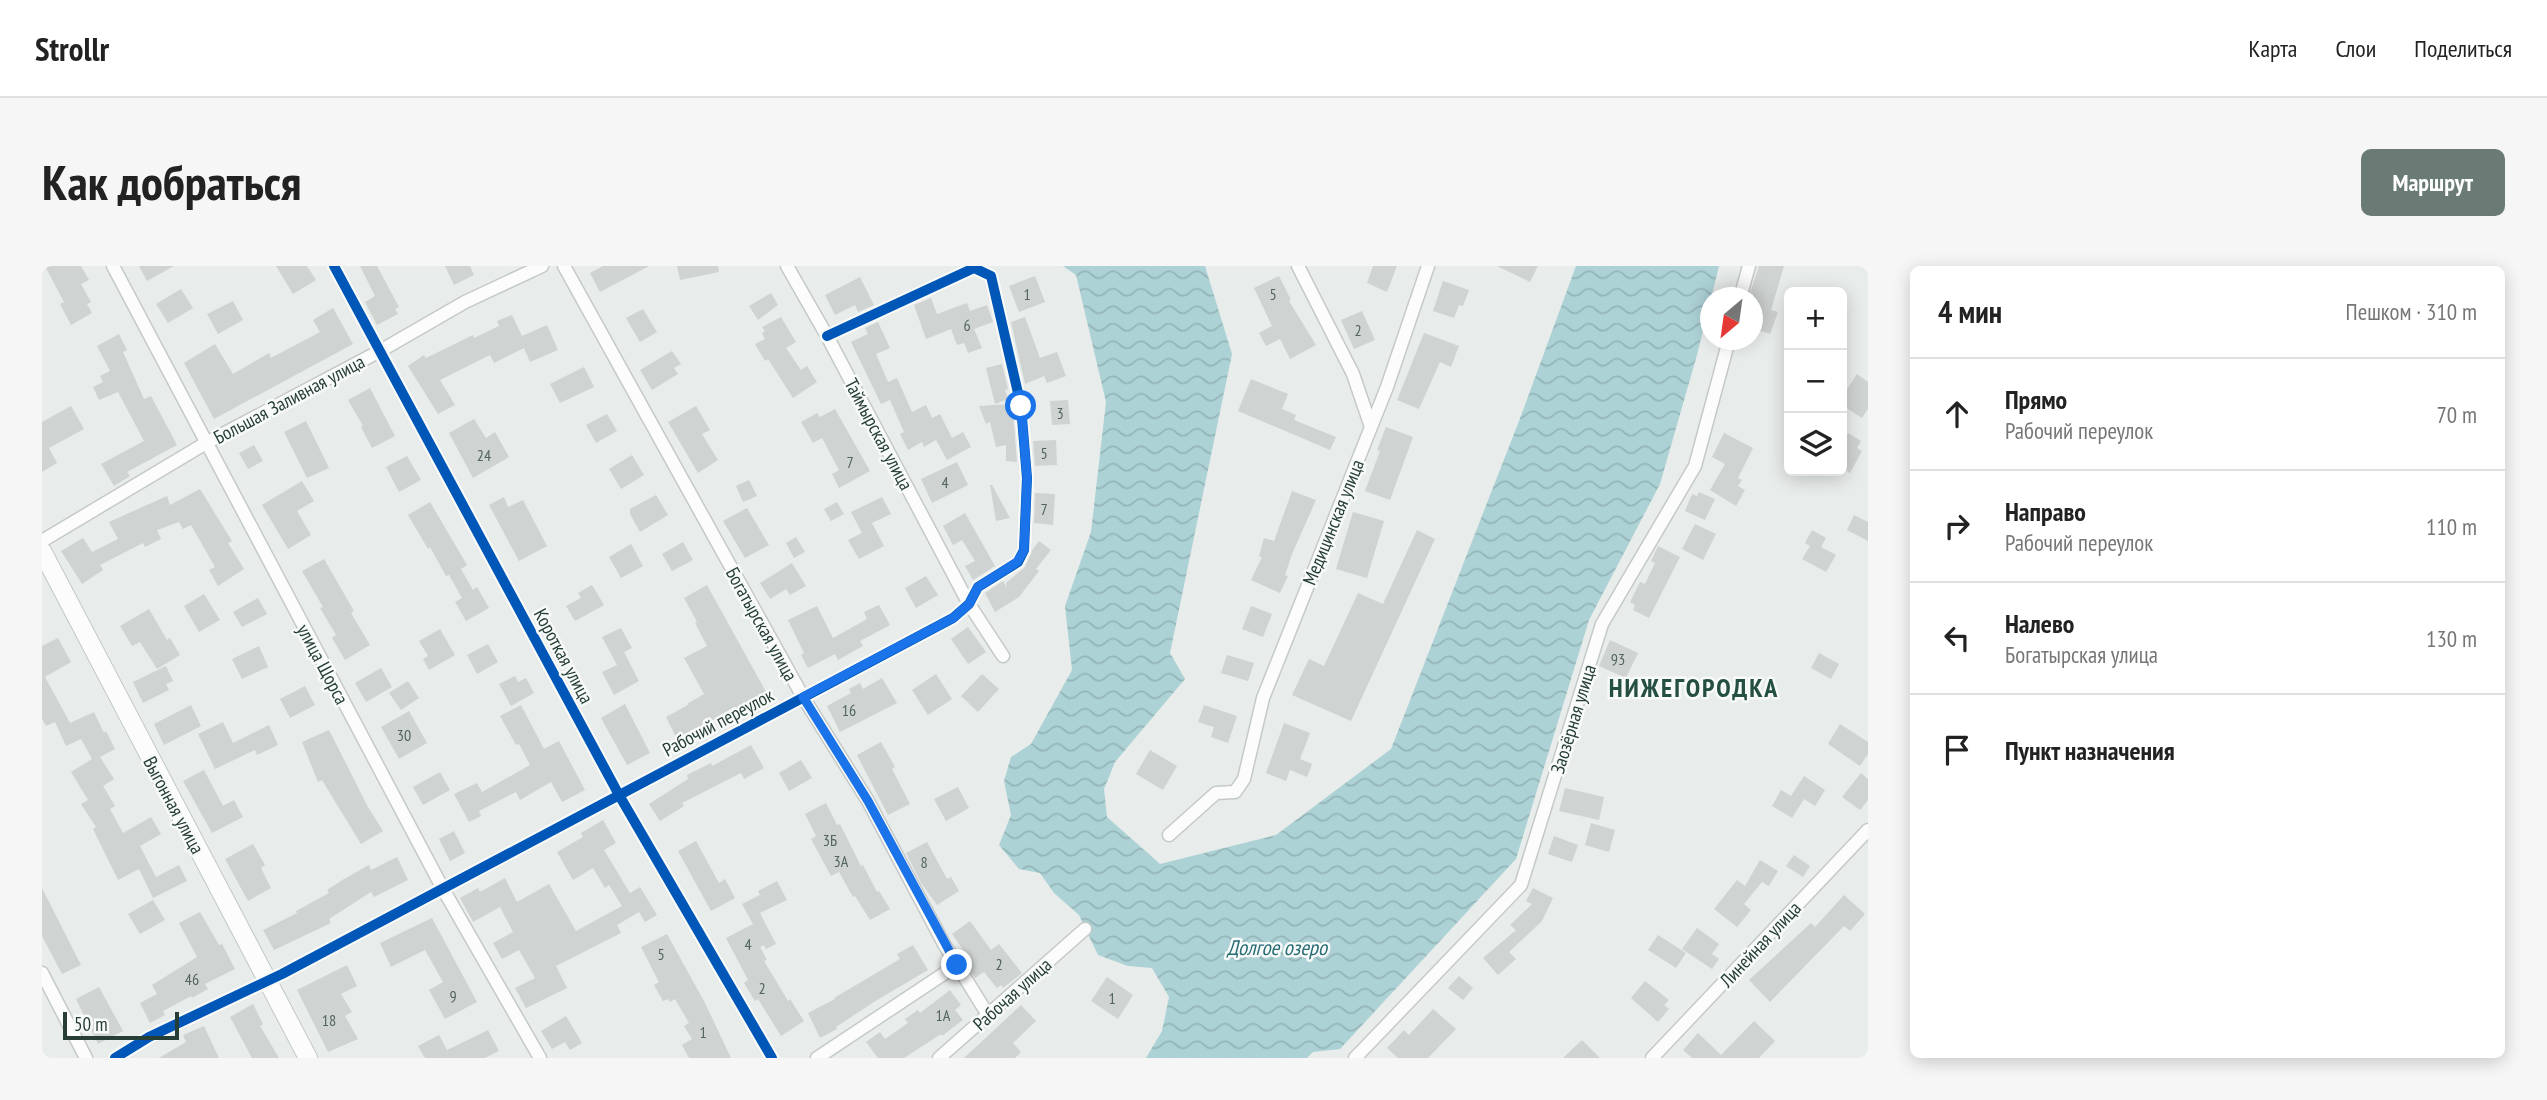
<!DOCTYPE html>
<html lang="ru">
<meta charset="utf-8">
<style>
:root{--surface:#fff;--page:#f6f6f6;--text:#222;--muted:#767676;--line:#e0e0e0;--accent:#6a7b75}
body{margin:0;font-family:"PT Sans Narrow",sans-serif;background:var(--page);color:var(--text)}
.controls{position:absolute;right:21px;top:21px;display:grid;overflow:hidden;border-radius:10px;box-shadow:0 4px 18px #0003}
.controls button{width:63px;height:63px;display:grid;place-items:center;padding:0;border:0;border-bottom:2px solid var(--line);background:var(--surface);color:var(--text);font:35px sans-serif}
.compass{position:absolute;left:1658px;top:21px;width:63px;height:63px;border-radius:50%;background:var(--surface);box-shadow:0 4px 18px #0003;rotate:209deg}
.scale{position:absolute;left:21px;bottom:18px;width:116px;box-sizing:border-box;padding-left:7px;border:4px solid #263e36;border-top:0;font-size:19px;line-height:24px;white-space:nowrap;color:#263e36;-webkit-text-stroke:5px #f7faf8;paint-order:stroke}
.stop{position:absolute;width:21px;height:21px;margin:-16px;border:5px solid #1a73e8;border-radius:50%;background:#fff}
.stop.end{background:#1a73e8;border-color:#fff;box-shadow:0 2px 7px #0008}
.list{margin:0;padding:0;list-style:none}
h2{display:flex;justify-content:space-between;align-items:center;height:91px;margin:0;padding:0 28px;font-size:30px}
h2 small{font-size:23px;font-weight:400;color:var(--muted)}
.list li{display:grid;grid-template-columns:46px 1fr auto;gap:21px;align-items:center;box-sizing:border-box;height:112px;padding:0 28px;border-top:2px solid var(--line)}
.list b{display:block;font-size:26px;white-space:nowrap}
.list p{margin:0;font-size:23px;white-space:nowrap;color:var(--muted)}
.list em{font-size:23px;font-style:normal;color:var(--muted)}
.icon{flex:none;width:38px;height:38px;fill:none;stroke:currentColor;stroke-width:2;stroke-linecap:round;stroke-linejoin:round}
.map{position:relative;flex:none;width:1826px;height:792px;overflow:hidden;border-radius:10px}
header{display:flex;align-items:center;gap:42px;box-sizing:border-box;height:98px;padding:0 35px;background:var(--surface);border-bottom:2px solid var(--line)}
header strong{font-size:33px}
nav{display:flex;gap:38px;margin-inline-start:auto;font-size:24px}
.intro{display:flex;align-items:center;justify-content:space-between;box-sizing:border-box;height:168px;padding:0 42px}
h1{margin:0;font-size:49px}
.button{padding:18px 32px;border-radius:10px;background:var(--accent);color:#fff;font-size:24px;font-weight:700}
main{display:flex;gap:42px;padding:0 42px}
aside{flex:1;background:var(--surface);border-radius:10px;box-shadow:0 4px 18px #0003}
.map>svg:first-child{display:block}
</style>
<header>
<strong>Strollr</strong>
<nav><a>Карта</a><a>Слои</a><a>Поделиться</a></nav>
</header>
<div class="intro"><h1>Как добраться</h1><a class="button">Маршрут</a></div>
<main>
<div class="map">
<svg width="1826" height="792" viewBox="0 0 1826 792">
<defs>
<pattern id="water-waves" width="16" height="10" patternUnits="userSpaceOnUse" patternTransform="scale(1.75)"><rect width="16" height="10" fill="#add2d6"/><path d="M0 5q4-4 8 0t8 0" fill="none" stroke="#95b5b8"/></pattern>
</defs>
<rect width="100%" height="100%" fill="#e8ecea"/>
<path fill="url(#water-waves)" d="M1021,0h142l27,88 -62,299 15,26 -70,83 -11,27 3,28 53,47 116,-29 115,-86 128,-328 57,-155h143l-22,89 -37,129 -71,136 -73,239 -176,190 -27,3 -6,6h-161l16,-27 7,-34 -17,-29 -24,-2 -30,-11 -19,-40 -25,-22 -14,-20 -21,-4 -20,-24 12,-30 -7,-34 7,-24 20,-13 41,-74 -7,-64 26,-74 15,-130 -30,-127z"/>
<path fill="#cfd3d1" d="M3,0h36l8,14 -8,4 10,18 -4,2 5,9 -21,12 -11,-21 4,-2z
M97,0h35l-27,15z
M234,0h31l9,14 -23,14z
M318,0h17l22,41 -4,2 3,5 -21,11 -12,-23 10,-6z
M403,0h25l4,9 -20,10z
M561,0h46l-49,26 -10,-19z
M635,0h41l1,6 -39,8z
M1331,0h24l-10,26 -20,-9z
M1455,0h41l-8,16z
M1717,0h25l-13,44 7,2 -8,22 -17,-6v-34l-3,-1z
M993,10l10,26 -26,10 -10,-26z
M1237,10l12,24 -2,1 27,44 -26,14 -10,-20 -14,7 -7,-13 13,-7 -18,-38z
M818,11l14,28 -16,7 -3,-7 -20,10 -10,-20z
M1401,15l26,9 -6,16 -4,-1 -5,13 -21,-7z
M139,23l12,19 -25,15 -12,-19z
M729,27l7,12 -20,15 -9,-14z
M889,32l6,16 30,-11 3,8 17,-6 6,17 -19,7 8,19 -14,5 -4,-10 -7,2 -6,-16 -25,10 -12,-34z
M191,35l10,19 -25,14 -11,-20z
M291,42l20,36 -139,75 -30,-56 31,-19 18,30 36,-21 2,5 49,-26 -7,-12z
M601,43l14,23 -17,10 -14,-24z
M1320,45l13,29 -21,9 -13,-29z
M470,49l10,21 25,-11 11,25 -28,12 -6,-14 -30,15 -4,-8 -50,25 15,25 -17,9 -30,-48 16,-11 2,3 47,-23 1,3 25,-12 -2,-5z
M739,51l15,25 -10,6 15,22 6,-4 10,16 -24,16 -25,-39 -3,2 -10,-17 10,-5 -3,-6 3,-2 -3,-4z
M983,51l15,41 17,-6 9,24 -19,7 -3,-7 -19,8 -14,-62z
M836,56l12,26 -14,6 12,28 9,-4 15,34 14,-7 6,13 8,-4 12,24 11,-6 8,15 -24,13 -11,-20 -12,7 -2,-5 -14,8 -8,-16 4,-2 -14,-32 -9,4 -30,-62 17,-8 -3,-6z
M1382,67l35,13 -8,21 -11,-5 -21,47 -22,-9z
M77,68l8,16 -4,2 21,47 7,-3 26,49 -50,27 3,4 -16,10 -13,-22 43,-23 -26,-49 -19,8 -6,-13 10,-5 -3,-6 10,-5 -13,-25z
M630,85l9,13 -7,4 4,6 -26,16 -12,-20z
M960,98l6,25 -3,1 3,9 -13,5 -9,-36z
M542,101l10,20 -34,16 -10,-19z
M1815,108l11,8v27l-6,9 -20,-13v-8z
M1209,113l37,15 -6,15 14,6 -2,5 42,17 -6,13 -92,-39z
M328,122l25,48 -23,12 -11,-21 2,-1 -15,-26z
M1026,134l2,24 -18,1 -2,-24z
M968,138l3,9 4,49 -11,-1v-16l-10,2 -6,-25 -4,2 -7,-18z
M29,140l13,23 -35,19 8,15 -15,9v-50z
M654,140l14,24 -8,4 16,26 -20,13 -30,-51z
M793,143l35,62 -31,17 -7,-14 7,-4 -17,-32 -9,5 -12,-21 16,-9 3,4z
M565,148l10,17 -21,12 -10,-18z
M432,153l12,19 9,-6 14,25 -36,21 -24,-45z
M264,155l23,47 -22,10 -23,-46z
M1344,161l27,10 -23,63 -25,-9 15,-40 -3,-1z
M1682,167l29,15 -15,30 4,2 -4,6 7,4 -9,16 -26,-16 15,-26 -13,-7z
M1806,167l13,8 -4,7 5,3 -12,22 -8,-5v-24z
M1014,174l1,25 -22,1 -2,-25z
M212,179l9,16 -15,8 -9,-16z
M590,189l12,20 -23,14 -12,-20z
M365,190l14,24 -22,12 -13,-25z
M915,196l11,23 -36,18 -11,-24z
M707,214l8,16 -14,6 -7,-16z
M260,215l12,20 -17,10 14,24 -23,14 -26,-44z
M948,219h2l18,33 -14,3z
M158,223l32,52 -4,2 16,26 -26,17 -9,-16 6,-3 -24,-42 -8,4 -4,-7 -22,8 4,9 -16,8 -2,-4 -43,22 3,5 -21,14 -21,-33 22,-13 9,14 26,-13 -9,-17 58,-26 3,9z
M1250,225l24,9 -24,54 -7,21 3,1 -8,17 -29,-13 11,-23 -3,-1 5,-18 10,3z
M1657,226l16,7 -10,21 -20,-9 7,-17 5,2z
M993,227l20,1 -2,31 -19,-2z
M614,229l12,20 -28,17 -10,-18v-5z
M462,231l4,10 15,-7 24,46 -28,15 -30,-56z
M840,231l9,17 -19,9 12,23 -25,13 -11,-19 14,-7 -11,-21z
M388,236l37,63 -6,4 12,21 4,-3 12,21 -23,13 -11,-19 7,-4 -13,-23 -3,1 -16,-29 -2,2 -20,-34z
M795,236l7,12 -13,7 -7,-12z
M705,242l22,37 -24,13 -22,-37z
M1311,246l31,9 -17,57 -31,-9z
M923,247l30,53 -22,14 -8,-14 10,-5 -13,-21 -9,5 -10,-19z
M1812,249l14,7v19l-21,-11z
M1653,258l21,10 -13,26 -21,-11z
M1375,264l18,9 -84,182 -59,-26 17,-36 15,7 34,-73 25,11z
M1770,264l14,8 -5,9 15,8 -10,17 -24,-13 8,-13 -5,-3z
M754,271l9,15 -11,6 -8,-15z
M997,275l12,9 -15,19 3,2 -20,26 -24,15 -10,-19 18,-12 4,7 -1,-5 19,-16 8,-18z
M641,276l10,18 -21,11 -10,-17z
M589,278l12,22 -22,12 -12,-21z
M1616,280l22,11 -31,61 -16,-8 2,-5 -5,-3 10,-20 5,2 10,-21 -4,-2z
M282,293l30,52 -3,2 19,32 -25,15 -13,-22 4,-3 -16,-27 3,-1 -21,-36z
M750,297l14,23 -16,9 -4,-6 -16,10 -10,-16z
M884,310l12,19 -22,13 -11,-20z
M550,319l12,20 -29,16 -9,-15 15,-8 -3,-5z
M665,319l59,107 -30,17 -2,-2 -56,34 -12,-24 22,-12 -1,-1 17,-10 -20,-36 23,-12 -12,-23 2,-1 -13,-24z
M162,328l16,26 -21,12 -15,-26z
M216,332l9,16 -25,13 -9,-15z
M837,339l11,20 -30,16 3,5 -25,14 -3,-6 -27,14 -7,-13 3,-2 -16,-33 29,-14 16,32 34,-19 -3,-7z
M1209,340l21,8 -9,23 -21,-8z
M107,343l18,31 3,-2 10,17 -23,14 -17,-27 -8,4 -12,-20z
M926,361l18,25 -18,12 -17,-25z
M579,362l11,20 -8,4 15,29 -25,14 -12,-23 15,-7 -15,-28z
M398,363l15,26 -26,15 -6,-11 5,-3 -9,-15z
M16,372l13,24 -26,15 25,46 24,-11 10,21 2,-2 9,18 -15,8 14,22 -11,7 12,20 -5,3 13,24 28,-16 10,17 -21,12 16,31 23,-12 8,16 -34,17 -14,-29 -21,11 -25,-51 3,-2 -15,-23 7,-4 -17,-28 21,-13 -11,-20 -15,7 -11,-24 -9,4 -4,-7v-73z
M1568,374l28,13 -12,25 -27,-12z
M446,378l10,18 -21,12 -10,-19z
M217,380l9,21 -26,12 -10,-20z
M1777,387l20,11 -8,15 -20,-11z
M1185,389l27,8 -6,18 -27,-8z
M124,400l7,15 -7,3 3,6 -26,13 -10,-21z
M339,402l11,19 -26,15 -11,-19z
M894,408l16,25 -24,16 -16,-25z
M940,408l17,15 -21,23 -17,-16z
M473,410l3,6 8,-4 8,15 -23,13 -12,-22z
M840,412l15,25 -57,29 -13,-26 24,-13 -2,-4 11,-6 3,6z
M366,415l11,17 -18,12 -12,-17z
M263,420l10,19 -25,13 -10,-19z
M583,438l25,49 -23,12 -26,-47z
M149,439l10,21 -37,19 -10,-21z
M479,439l23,44 15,-8 26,49 -23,12 -11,-20 -31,18 -4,-8 -37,19 2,5 -12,6 -15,-28 23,-11 5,9 48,-27 -11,-21 -3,1 -16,-29z
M1162,439l33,11 -9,27 -17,-6 3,-10 -16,-5z
M367,445l18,32 -28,16 -18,-32z
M181,456l10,21 36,-18 9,20 -21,10 -2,-5 -40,19 -17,-35z
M1242,457l26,10 -10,26 12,5 -5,13 -17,-7 -4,11 -20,-8z
M1798,458l28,18v12l-8,12 -32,-22z
M287,464l39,77 15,24 -22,13 -39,-64 -4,2 -16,-40z
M839,476l14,25 -3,2 18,35 -22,11 -31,-60z
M709,479l13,23 -20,11 -3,-6 -59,30 2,3 -24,15 -11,-17 39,-25 -1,-4 24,-12 1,3z
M1108,484l27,16 -14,24 -27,-16z
M759,494l11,18 -23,13 -10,-18z
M162,504l19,36 11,-6 9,17 -31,16 -29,-52z
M398,506l10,18 -27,15 -10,-18z
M1819,507l7,6v21l-8,10 -18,-13z
M1762,510l21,14 -10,16 -11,-7 -12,19 -20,-12 9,-16 10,6z
M916,521l11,21 -23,13 -12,-22z
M1523,522l39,9 -5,23 -40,-9z
M784,537l11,22 3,-1 21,42 2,-1 14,27 2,-1 11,18 -20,11 -15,-24 -2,1 -14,-25 -8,4 -20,-37 5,-3 -11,-22z
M561,554l13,23 -12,7 26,43 10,-6 17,28 -12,7 -6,-10 -22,13 4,8 -65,33 11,22 -41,20 -11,-20 20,-10 -16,-28 -17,9 -9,-16 20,-11 -13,-25 -27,15 -13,-24 18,-10 2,4 25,-14 12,24 32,-18 27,47 46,-25 -13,-21 -4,3 -12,-20 -20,12 -16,-28 26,-15 -2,-4z
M1549,557l24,7 -6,22 -24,-7z
M412,565l11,22 -15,8 -11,-22z
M1512,570l24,9 -6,17 -24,-8z
M654,575l23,42 6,-4 10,19 -24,13 -33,-60z
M885,576l20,37 4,-2 8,14 -22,14 -16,-22 -15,-30z
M211,578l12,21 -4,3 10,20 -23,13 -23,-42z
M1752,589l16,11 -7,11 -17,-11z
M355,591l11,23 -34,17 -3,-5 -42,27 2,4 -57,27 -11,-20 34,-17 -1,-2 33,-18 -2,-3 17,-11 25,-14 2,5z
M1718,594l18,11 -9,15 -7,-4 -18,22 7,6 -14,17 -23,-18 23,-29 8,6z
M735,615l10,19 -27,13 16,31 -10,5 -2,-4 -4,2 7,13 -3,1 24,40 2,-2 14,22 -23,15 -23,-37 -3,2 -11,-18 4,-3 -22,-42 27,-14 -11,-20 18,-9 -2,-4z
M0,622l39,77 -19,9 -20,-38z
M1491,622l20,10 -11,23 -33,31 7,7 -18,16 -15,-17 33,-28 -6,-5 22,-21 -6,-3z
M1802,629l21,19 -15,17 -6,-5 -74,76 -21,-22 62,-57 4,4z
M111,634l12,20 -25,14 -12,-20z
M158,646l19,33 3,-1 13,25 -30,15 3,5 -16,9 -1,-2 -28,15 2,4 -15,8 -10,-20 17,-9 -5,-9 45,-28 -18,-34z
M390,652l45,84 -32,17 -16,-29 14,-8 -18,-32 -34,17 -11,-24z
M928,655l21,29 8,-6 23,29 -19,15 -2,-3 -4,3 -13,-16 -9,6 -15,-24 4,-3 -12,-17z
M1655,662l22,16 -7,10 7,5 -7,10 -30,-20z
M625,668l38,69 26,55h-42l-7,-13 10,-6 -8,-13 5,-3 -14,-24 -5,3 -2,-3 -5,2 -9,-16 5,-3 -18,-35z
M1616,669l28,18 -10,15 -28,-18z
M871,679l15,25 -51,30 -41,27 1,2 -17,9 -12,-25 27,-14 -1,-1 66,-39 -3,-5z
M305,699l10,21 -16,8 11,18 -7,4 13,23 -30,13 -31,-62z
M1417,710l14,12 -10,12 -15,-12z
M1065,711l26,18 -15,24 -27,-18z
M1603,715l24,19 -5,5 5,4 -11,13 -27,-24z
M57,721l24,44 -25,13 -22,-45z
M908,724l11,15 -6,5 8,10 -21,16 -1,-2 -37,24h-26l-12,-16 14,-10 5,7 23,-16 -3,-4 13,-9 2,3z
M211,738l10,20 -3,2 19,32h-27l-22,-41z
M979,739l15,16 -23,22 8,9 -6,6h-51z
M1391,743l23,20 -28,29h-30l-11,-10 17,-18 5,5z
M524,750l16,27 -12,7 -5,-8 -13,7 -11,-18z
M1712,755l21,20 -16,17h-67l-9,-8 15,-17 23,22z
M162,760l15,32h-60l27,-16 -3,-7z
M446,764l11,21 -14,7h-60l-7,-12 21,-11 8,15z
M1540,774l18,18h-37z"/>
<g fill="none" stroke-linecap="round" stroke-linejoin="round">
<g stroke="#c5c9c7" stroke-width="15">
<path id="street" d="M71,0l330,623 97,169
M292,0l285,529 153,263
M522,0l239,431 65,104 76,143 44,71
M745,0l40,70 142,268 34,52
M1256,0l55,108 18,53
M1698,32l9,-32
M0,275l164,-98 174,-92 85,-49 77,-36
M1127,569l47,-42 19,-1 9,-13 19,-81 124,-311 41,-121
M0,707l44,85
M73,792l34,-21 133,-63 671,-356 16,-14 9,-17 40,-25 6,-12 3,-72 -6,-72 -30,-130 -17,-8 -147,68
M775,792l140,-93
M897,792l146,-129
M1313,792l166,-173 81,-261 93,-158 34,-126
M1610,792l216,-228"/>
</g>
<g stroke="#c3c9c7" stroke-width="20">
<path id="secondary" d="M0,285l266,507"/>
</g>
<use href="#street" stroke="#fcfcfc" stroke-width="12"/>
<use href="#secondary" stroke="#fcfcfc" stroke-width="18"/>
<g stroke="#f7faf8" stroke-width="15">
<path id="cycleway" d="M292,0l285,529 153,263
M73,792l34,-21 133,-63 671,-356 16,-14 9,-17 40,-25 6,-12 3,-72 -6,-72 -30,-130 -17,-8 -147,68"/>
</g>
<use href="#cycleway" stroke="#0057b8" stroke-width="10"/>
</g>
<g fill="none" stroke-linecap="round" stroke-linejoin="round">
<path stroke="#1a73e8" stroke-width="9" d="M915,699l-89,-164 -65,-104 150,-79 16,-14 9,-17 39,-25 7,-12 3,-72 -6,-72"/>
</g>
<g text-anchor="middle" stroke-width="5" stroke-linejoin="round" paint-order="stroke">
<g font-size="16" fill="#51645e">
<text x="985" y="34">1</text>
<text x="1231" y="34">5</text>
<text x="925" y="65">6</text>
<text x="1316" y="70">2</text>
<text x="1018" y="153">3</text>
<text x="1002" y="193">5</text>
<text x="442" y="195">24</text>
<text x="808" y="202">7</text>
<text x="903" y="222">4</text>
<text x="1002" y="249">7</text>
<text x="1576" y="399">93</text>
<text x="807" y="450">16</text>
<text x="362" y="475">30</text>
<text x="788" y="580">3Б</text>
<text x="799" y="601">3А</text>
<text x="882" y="602">8</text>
<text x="706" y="684">4</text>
<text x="619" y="694">5</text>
<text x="957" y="704">2</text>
<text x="150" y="719">46</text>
<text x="720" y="728">2</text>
<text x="411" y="736">9</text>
<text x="1070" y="738">1</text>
<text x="901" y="755">1А</text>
<text x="287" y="760">18</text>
<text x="661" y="772">1</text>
</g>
<g font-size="19" fill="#263e36" stroke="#f7faf8">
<text transform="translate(247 133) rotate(-28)" y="7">Большая Заливная улица</text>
<text transform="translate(837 168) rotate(62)" y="7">Таймырская улица</text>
<text transform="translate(1291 256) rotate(-68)" y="7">Медицинская улица</text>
<text transform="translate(720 358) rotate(61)" y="7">Богатырская улица</text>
<text transform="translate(522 390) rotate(62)" y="7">Короткая улица</text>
<text transform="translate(281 398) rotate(62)" y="7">улица Щорса</text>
<text transform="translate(1531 453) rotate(-73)" y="7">Заозёрная улица</text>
<text transform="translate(676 456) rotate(-28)" y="7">Рабочий переулок</text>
<text transform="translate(132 539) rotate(62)" y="7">Выгонная улица</text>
<text transform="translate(1718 678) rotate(-47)" y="7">Линейная улица</text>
<text transform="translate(970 728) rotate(-42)" y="7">Рабочая улица</text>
</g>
<g font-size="21" font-style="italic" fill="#266c75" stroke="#f7faf8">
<text x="1235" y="689">Долгое озеро</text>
</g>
<g font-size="26" font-weight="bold" letter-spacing="2" fill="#244f42" stroke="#f7faf8">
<text x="1652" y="431">НИЖЕГОРОДКА</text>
</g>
</g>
</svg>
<div class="controls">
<button>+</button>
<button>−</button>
<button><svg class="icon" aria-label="layers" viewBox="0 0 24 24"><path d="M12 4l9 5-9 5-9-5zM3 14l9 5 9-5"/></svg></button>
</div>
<svg class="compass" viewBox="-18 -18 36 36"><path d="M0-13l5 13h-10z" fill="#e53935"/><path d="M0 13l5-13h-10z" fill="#767676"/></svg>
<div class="scale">50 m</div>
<div class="stop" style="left:979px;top:140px"></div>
<div class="stop end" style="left:915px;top:699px"></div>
</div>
<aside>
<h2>4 мин<small>Пешком · 310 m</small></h2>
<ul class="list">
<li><svg class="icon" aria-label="ahead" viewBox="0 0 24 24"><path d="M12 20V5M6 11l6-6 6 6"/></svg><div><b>Прямо</b><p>Рабочий переулок</p></div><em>70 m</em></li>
<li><svg class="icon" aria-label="right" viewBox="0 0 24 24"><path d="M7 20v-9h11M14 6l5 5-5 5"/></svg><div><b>Направо</b><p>Рабочий переулок</p></div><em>110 m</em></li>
<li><svg class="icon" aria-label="left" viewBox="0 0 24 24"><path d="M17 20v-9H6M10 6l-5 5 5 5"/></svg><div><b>Налево</b><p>Богатырская улица</p></div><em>130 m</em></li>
<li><svg class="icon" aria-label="arrive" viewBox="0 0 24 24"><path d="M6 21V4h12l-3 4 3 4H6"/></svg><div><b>Пункт назначения</b></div></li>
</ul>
</aside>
</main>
